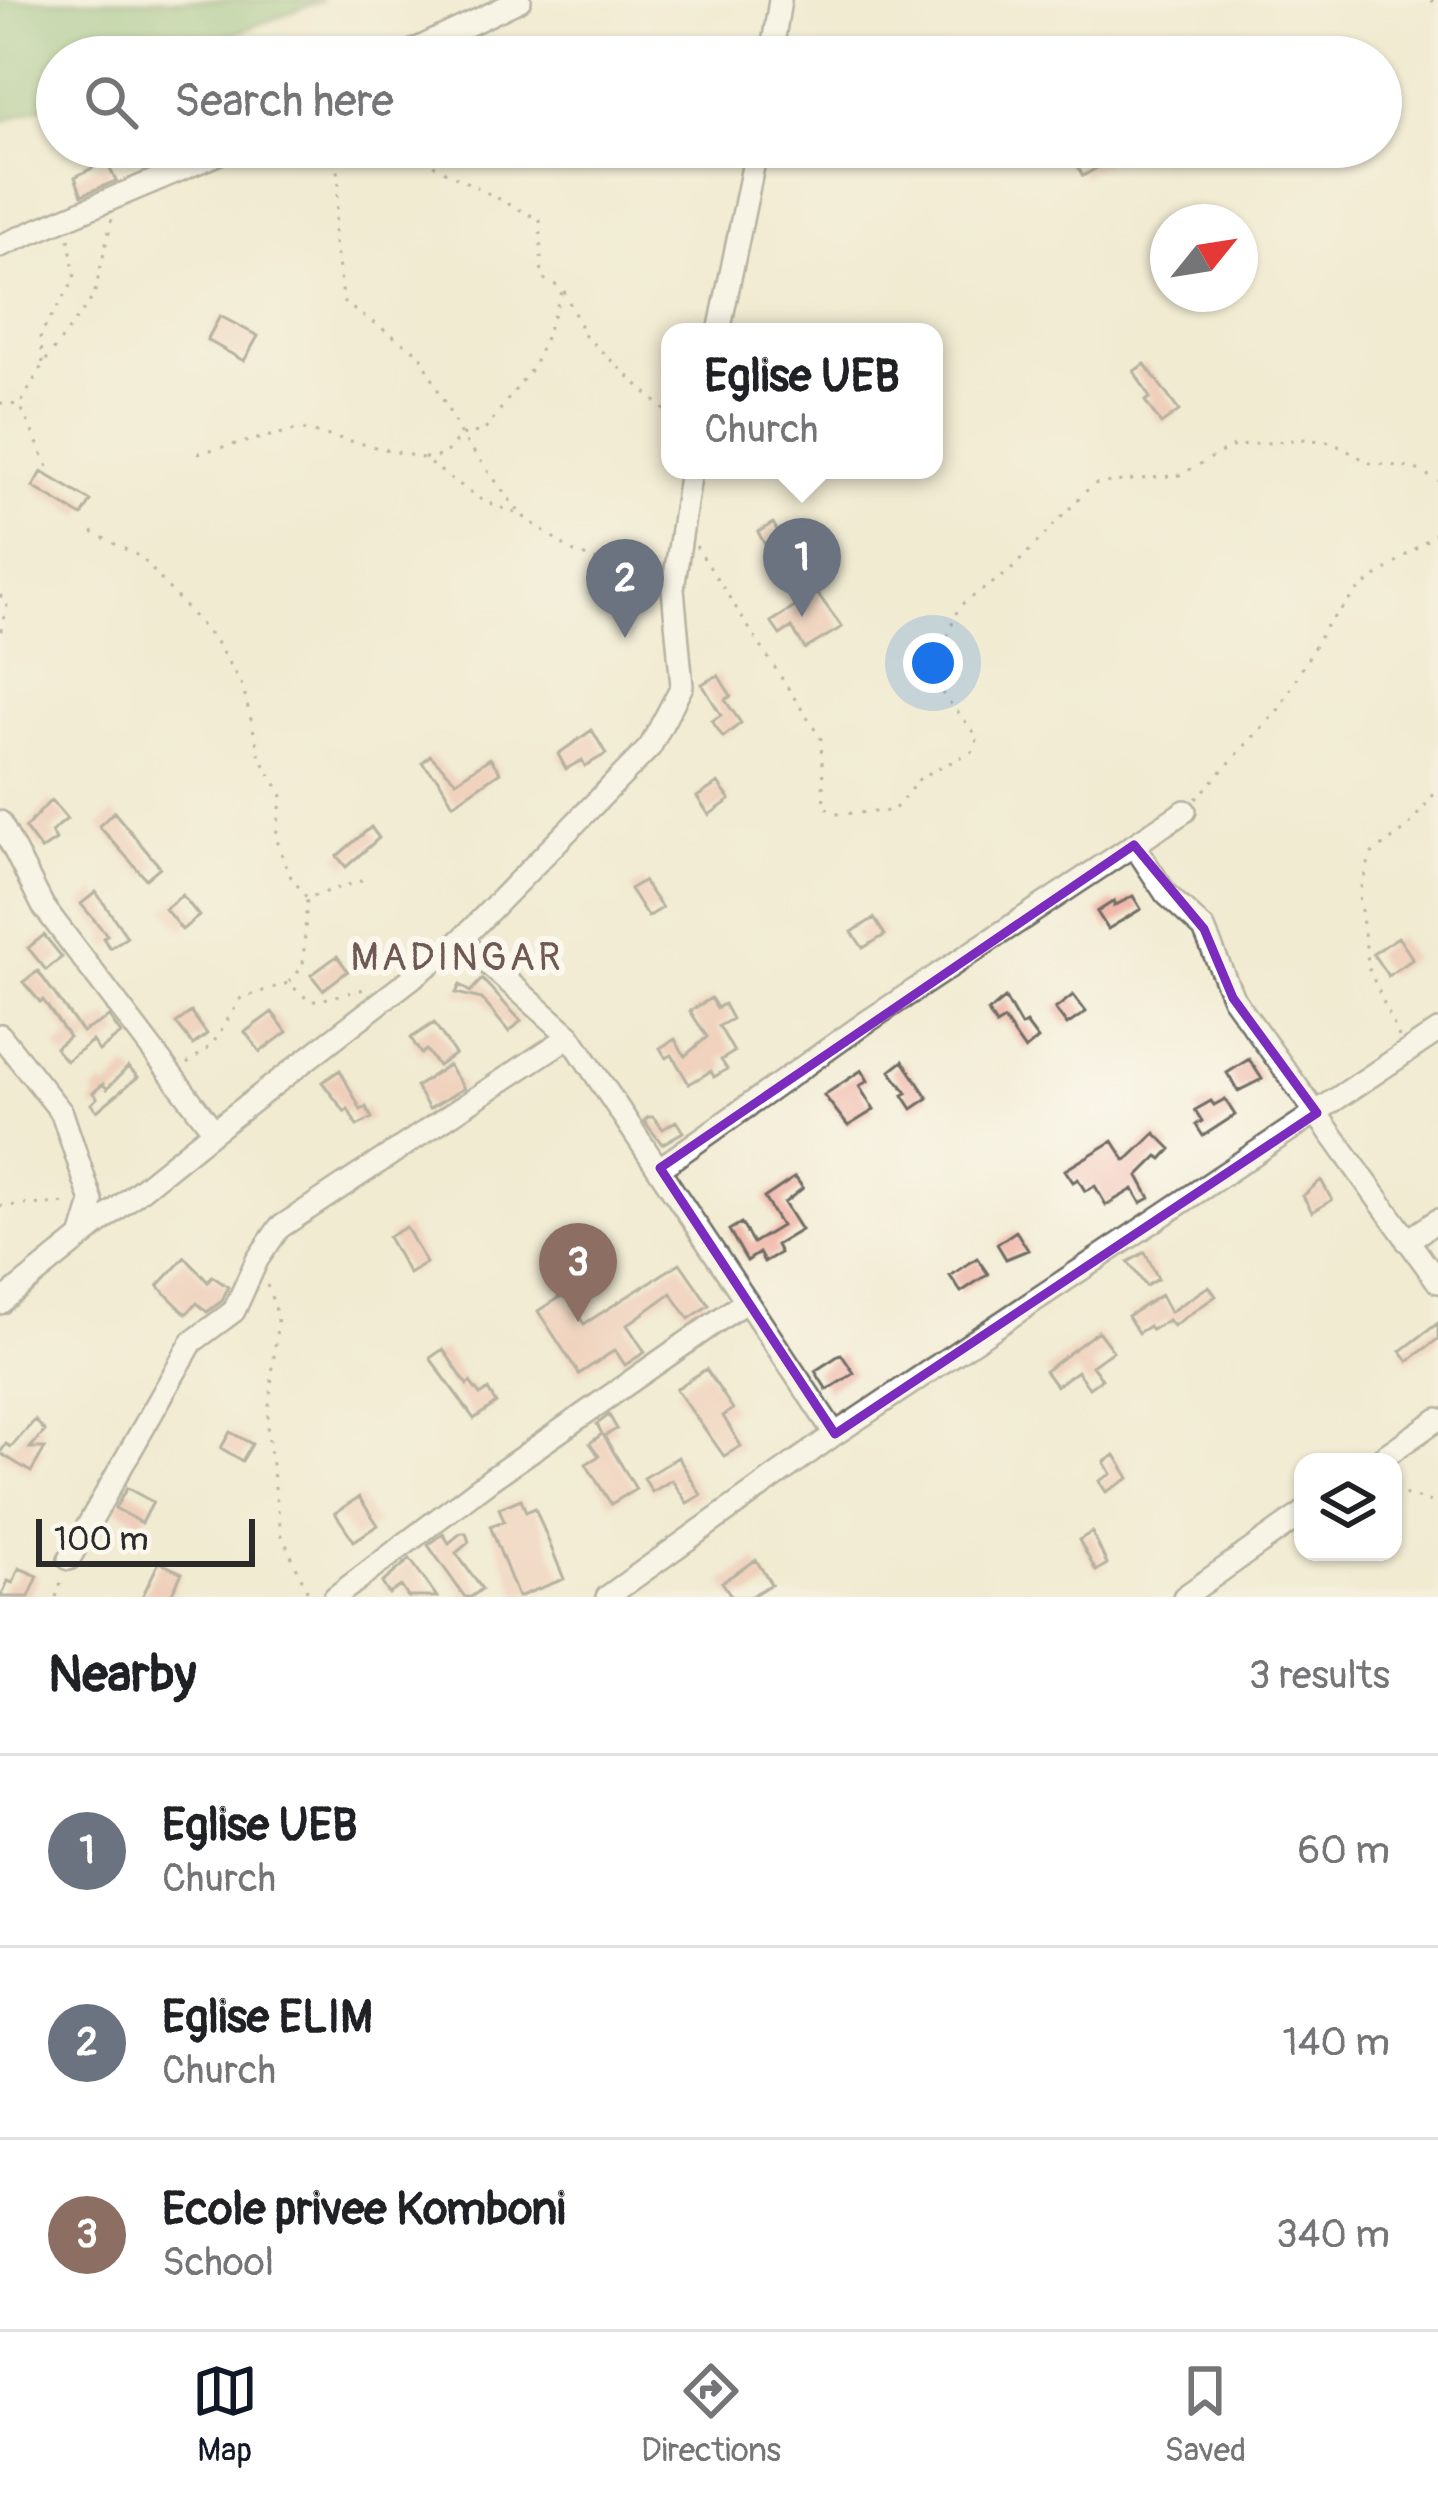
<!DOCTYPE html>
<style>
:root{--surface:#fff;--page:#f2f2f2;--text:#202124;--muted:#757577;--line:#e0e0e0;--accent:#111827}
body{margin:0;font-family:Pangolin,sans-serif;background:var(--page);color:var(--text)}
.controls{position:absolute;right:36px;bottom:36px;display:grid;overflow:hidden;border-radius:24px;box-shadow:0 3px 9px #0004}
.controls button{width:108px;height:108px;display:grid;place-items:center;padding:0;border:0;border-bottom:3px solid var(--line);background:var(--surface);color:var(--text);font:60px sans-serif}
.compass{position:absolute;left:1150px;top:204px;width:108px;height:108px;border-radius:50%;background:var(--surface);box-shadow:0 3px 9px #0004;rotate:60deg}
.scale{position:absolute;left:36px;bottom:30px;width:219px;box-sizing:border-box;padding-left:12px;border:6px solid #2b2b2b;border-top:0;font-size:33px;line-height:42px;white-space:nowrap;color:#2b2b2b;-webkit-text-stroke:9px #fbf7ec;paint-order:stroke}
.you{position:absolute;left:933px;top:663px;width:42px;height:42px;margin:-30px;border:9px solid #fff;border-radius:50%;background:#1a73e8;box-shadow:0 0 0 18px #1a73e833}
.badge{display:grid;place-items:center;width:78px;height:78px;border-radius:50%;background:var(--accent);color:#fff;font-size:39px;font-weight:700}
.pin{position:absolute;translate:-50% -99px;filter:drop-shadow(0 3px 6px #0008)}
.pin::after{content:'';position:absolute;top:63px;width:42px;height:36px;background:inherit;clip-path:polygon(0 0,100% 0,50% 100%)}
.popup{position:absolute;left:661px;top:323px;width:282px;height:156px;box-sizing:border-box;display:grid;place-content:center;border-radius:24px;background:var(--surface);filter:drop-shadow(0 3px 9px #0005);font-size:39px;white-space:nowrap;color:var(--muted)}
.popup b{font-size:45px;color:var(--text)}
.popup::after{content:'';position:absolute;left:50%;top:100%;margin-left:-24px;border:24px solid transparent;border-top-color:var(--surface)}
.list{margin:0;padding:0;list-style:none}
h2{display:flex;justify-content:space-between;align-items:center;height:156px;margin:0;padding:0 48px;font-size:51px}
h2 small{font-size:39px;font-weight:400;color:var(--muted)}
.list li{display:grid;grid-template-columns:78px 1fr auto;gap:36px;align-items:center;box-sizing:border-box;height:192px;padding:0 48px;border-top:3px solid var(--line)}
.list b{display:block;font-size:45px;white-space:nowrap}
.list p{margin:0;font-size:39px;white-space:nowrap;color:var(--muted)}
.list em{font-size:39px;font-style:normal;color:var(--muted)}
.icon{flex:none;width:66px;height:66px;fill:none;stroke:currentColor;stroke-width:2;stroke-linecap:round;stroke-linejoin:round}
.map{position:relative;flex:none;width:1438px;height:1597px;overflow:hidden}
.search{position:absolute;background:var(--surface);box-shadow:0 3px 9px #0004;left:36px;right:36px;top:36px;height:132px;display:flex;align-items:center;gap:30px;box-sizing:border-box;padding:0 42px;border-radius:66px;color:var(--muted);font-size:45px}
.sheet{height:732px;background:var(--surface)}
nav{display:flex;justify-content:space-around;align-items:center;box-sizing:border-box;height:168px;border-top:3px solid var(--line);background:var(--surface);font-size:33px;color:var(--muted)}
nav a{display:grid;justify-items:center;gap:6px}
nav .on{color:var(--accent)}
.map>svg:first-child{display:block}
</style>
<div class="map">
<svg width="1438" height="1597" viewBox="0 0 1438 1597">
<rect width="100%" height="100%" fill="#fbf7ec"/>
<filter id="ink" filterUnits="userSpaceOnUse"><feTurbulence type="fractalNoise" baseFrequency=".00833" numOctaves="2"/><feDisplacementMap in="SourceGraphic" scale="24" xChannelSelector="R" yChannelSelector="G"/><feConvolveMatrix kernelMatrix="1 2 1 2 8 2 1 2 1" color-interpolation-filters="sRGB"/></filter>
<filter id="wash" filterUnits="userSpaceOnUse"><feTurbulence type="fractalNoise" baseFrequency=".004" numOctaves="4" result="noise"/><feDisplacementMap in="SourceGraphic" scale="48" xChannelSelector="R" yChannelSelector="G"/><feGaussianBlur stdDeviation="2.7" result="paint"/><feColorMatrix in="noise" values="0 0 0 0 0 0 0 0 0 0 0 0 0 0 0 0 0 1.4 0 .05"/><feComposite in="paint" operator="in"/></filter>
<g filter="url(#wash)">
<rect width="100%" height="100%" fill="#f1ebd2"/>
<path fill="#84b772" stroke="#58714e" stroke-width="3" d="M0,0h323l-150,57h-116v44l-57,21z"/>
<g id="blocks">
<path fill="#eeaea0" d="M1094,147h4l9,15 -24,14 -10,-17z
M106,161l10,20 -34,14 -7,-18z
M220,316l38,20 -14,25 -37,-21z
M1145,364l34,47 -18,13 -16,-23 5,-3 -16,-27z
M42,472l49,29 -9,15 -49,-29z
M773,523l20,36 -16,8 -19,-35z
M817,593l25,34 -37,22 -13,-22 -12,8 -9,-13z
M718,675l13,21 -6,4 16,23 -18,14 -11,-16 9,-6 -19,-31z
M592,730l14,24 -21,12 -3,-6 -16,9 -8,-15z
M430,755l26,26 34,-23 10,14 -47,32 -14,-24 -17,-17z
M718,783l12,17 -21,15 -12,-18z
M51,800l16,19 -16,13 5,8 -15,10 -16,-22z
M114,812l46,55 -14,12 -47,-53z
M371,827l8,11 -33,29 -9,-11z
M643,881l19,27 -14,9 -18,-28z
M96,892l31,45 -17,11 -7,-10 4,-3 -26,-31z
M182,895l17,21 -17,14 -17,-21z
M1133,896l8,13 -33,20 -11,-17 17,-11v5z
M874,918l11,17 -22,13 -11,-16z
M44,935l18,22 -16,13 -18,-22z
M1398,937l15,22 -25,17 -15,-22z
M337,956l11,15 -25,19 -12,-15z
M38,971l44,61 27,-15 12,17 -22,17 -7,-10 -26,20 -11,-13 14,-11 -26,-37 -3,2 -17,-20z
M482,979l39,42 -12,11 -27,-33 -26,-6 4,-8 10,7z
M1073,995l13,17 -19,13 -12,-16z
M711,998l6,10 7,-4 8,15 -13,7 15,26 -13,8 6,9 -13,8 -3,-6 -22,13 -17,-29 -6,3 -6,-10 15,-9 10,17 22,-19 -17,-26z
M1005,998l16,28 5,-3 12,16 -13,11 -21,-30 -8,5 -8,-13z
M191,1012l16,22 -14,11 -17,-22z
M272,1012l15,20 -27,20 -15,-20z
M434,1023l21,31 -17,12 -12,-16 -5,4 -10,-16z
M1249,1059l13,20 -24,12 -11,-18z
M903,1061l25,37 -16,11 -9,-14 4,-2 -17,-22z
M448,1065l16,23 -35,21 -13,-22z
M128,1067l10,10 -41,34 -6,-7 6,-6 -4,-5 10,-9 4,5z
M340,1070l21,40 5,-3 6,11 -15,8 -9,-17 -3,3 -23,-30z
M862,1070l6,11 -9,5 15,24 -26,16 -24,-31z
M1225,1099l10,16 -32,21 -7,-11 6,-4 -7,-11 16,-9 3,4z
M648,1117h5l10,12 13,-8 7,11 -21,12 -18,-23z
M1155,1133l16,16 -9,10 -4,-3 -20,20 12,22 -9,5 -8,-14 -27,16 -11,-19 -10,5 -7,-12 -5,3 -8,-12 48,-29 12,19 3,-1z
M795,1177l8,11 -19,15 17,27 -25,15 4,8 -16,9 -5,-9 -12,8 -18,-31 12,-7 12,20 28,-17 -17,-28z
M1321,1180l11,20 -20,12 -9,-16z
M406,1227l20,36 -17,11 -21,-37z
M1016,1231l12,19 -22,9 -9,-15z
M1145,1252l13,27 -12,7 -18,-24z
M185,1257l23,25 4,-6 16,11 -6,14 -15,11 -10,-9 -11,11 -28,-28z
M977,1258l11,16 -27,18 -11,-16z
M680,1263l29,42 -20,14 -18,-26 -44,32 18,27 -20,13 -10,-15 -36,24 -41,-63 26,-17 20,30z
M1209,1286l7,10 -43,30 -5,-6 -16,10 -3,-4 -11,7 -10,-17 33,-21 9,17z
M1438,1323v16l-30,22 -7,-10z
M1098,1331l15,20 -21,15 10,13 -13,9 -12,-17 -21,15 -11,-15z
M443,1349l24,36 3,-3 10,13 8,-5 8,13 -22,16 -44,-61z
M841,1354l13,19 -27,17 -12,-19z
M706,1369l27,40 -10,7 18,30 -17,10 -48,-67z
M609,1415l8,14 -13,7 32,53 -25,15 -25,-40 13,-8 -9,-13 12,-9 -5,-10z
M35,1420l10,11 -15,17h15l-14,24 -31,-19 6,-9 5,3z
M230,1432l22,12 -10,17 -21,-13z
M1115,1455l14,23 -23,14 -7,-11 12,-7 -7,-12z
M678,1457l23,38 -14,8 -15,-23 -20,12 -8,-14z
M127,1488l26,14 -11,21 -27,-15z
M359,1497l19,28 -24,16 -19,-28z
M521,1499l5,13 9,-4 29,71 -46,18 -28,-71 14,-5 -5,-13z
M1092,1532l15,32 -11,7 -17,-31z
M461,1533h5l3,9 -13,11 26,36 -11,8h-6l-37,-52 15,-11 6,9z
M410,1559l27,38h-29l-7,-11 -12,8 -7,-11z
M756,1560l15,24 -21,13h-18l-10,-15z
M159,1562l23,11 -12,24h-28z
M19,1568l19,8 -9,21h-28l7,-16 5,2z"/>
</g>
</g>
<g filter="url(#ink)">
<use href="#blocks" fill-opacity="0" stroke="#706e65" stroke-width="3"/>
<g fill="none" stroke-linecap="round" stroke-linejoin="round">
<g stroke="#706e65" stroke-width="26">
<path id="minor" d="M400,57l120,-57
M771,57l9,-57
M0,246l234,-99
M719,332l38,-185
M0,822l43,84 171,225
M1134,845l32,49 38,35 29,69 205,284
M461,940l109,96 265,398
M0,1035l62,78 30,89 -11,36
M660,1168l205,-145 320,-212
M1407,1241l31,-21
M0,1303l214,-172 247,-191 189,-193 32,-61 -9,-97 18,-119
M1376,1462l62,-43
M69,1559l123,-217 42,-31 23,-51 22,-32 291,-192
M335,1597l156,-118 255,-178
M607,1597l228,-163 603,-403
M1184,1597l119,-84"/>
</g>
<path stroke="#706e65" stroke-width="3" stroke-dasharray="3 9" stroke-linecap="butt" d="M1431,0l7,6
M332,147l7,33 -5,56 10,67 76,51 41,81 58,77
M377,147l27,3 136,70 2,58 21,11 22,47 85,79
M43,363l-3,-28 35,-56 -6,-40
M0,403l18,2
M198,453l102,-24 122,29 61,43 38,14 53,37 81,30
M424,458l19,-2 18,-21 23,-4 51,-67 27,-72
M48,467l-28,-62 23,-41 51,-68 18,-78
M92,532l50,26 74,84 27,45 17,70 22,37 -6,43 12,36 19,25
M696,546l125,193 3,67 11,8 58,-3 27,-33 53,-27 5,-14 -36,-44 1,-45 16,-42 50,-34 84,-88 87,-9 51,-28 71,-8 29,3 39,21 44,5 24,13
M0,595l7,10 -7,29
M1196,799l83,-90 47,-83 33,-37 79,-57
M289,982l14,-16 4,-68 57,-18
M1399,1037l-30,-68 -10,-74 12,-41 36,-26 31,-39
M187,1064l25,-19 29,-47 47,-15 23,19 58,-14
M0,1206l70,-3
M267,1285l11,31 -11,110 14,107 29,64
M1393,1491l45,13
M56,1597l7,-21"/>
<use href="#minor" stroke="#fff" stroke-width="21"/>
</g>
</g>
<path d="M0 0H1438V1597H0ZM1134,845l70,84 29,69 84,115 -482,321 -175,-266z" fill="#f1ebd2" fill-opacity=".55" fill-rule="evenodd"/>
<path fill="none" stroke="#7b2cbf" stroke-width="9" stroke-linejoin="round" d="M1134,845l70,84 29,69 84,115 -482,321 -175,-266z"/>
<g text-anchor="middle" stroke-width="12" stroke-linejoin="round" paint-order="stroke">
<g font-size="39" letter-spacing="3" fill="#6f5954" stroke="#fbf7ec">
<text x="457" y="970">MADINGAR</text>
</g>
</g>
</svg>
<div class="controls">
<button><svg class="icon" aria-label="layers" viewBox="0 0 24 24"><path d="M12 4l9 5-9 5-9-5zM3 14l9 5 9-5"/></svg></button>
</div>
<svg class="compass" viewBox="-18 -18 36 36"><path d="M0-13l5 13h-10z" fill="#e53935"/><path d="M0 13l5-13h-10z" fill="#757577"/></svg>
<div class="scale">100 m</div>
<div class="you"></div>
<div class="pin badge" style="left:802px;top:617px;background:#6b7280">1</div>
<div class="popup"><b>Eglise UEB</b>Church</div>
<div class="pin badge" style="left:625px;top:638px;background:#6b7280">2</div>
<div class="pin badge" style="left:578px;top:1322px;background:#8d6e63">3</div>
<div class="search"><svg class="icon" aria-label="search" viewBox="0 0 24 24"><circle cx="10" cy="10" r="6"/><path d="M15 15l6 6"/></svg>Search here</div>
</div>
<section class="sheet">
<h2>Nearby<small>3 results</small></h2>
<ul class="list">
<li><span class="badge" style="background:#6b7280">1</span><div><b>Eglise UEB</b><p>Church</p></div><em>60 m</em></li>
<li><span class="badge" style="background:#6b7280">2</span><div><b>Eglise ELIM</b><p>Church</p></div><em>140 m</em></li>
<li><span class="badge" style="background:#8d6e63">3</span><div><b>Ecole privee Komboni</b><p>School</p></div><em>340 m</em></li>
</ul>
</section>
<nav>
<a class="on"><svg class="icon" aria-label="map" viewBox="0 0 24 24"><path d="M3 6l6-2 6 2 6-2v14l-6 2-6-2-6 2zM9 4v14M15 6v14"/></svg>Map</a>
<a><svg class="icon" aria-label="directions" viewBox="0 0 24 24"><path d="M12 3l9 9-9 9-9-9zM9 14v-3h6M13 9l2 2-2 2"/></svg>Directions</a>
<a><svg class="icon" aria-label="saved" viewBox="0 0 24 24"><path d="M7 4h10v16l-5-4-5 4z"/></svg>Saved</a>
</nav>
